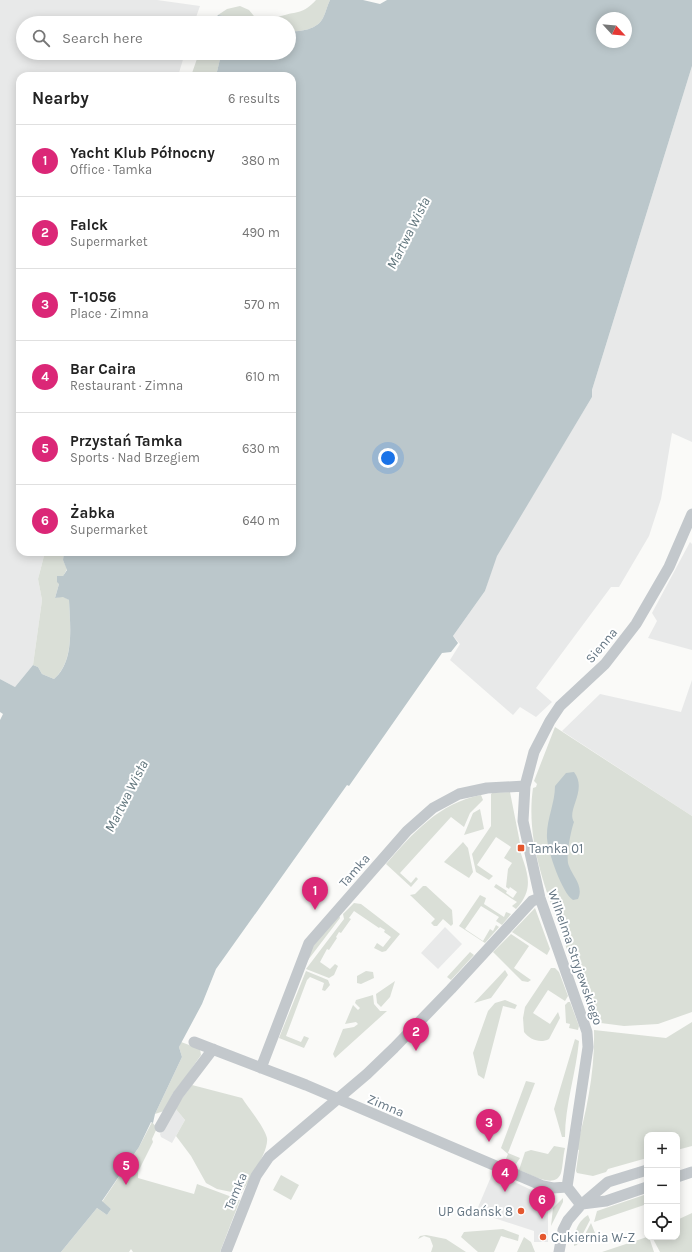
<!DOCTYPE html>
<meta charset="utf-8">
<style>
:root{--surface:#fff;--page:#f6f6f6;--text:#222;--muted:#767676;--line:#e0e0e0;--accent:#db2777}
body{margin:0;font-family:Karla,sans-serif;background:var(--page);color:var(--text)}
.controls{position:absolute;right:12px;bottom:12px;display:grid;overflow:hidden;border-radius:8px;box-shadow:0 2px 10px #0003}
.controls button{width:36px;height:36px;display:grid;place-items:center;padding:0;border:0;border-bottom:1px solid var(--line);background:var(--surface);color:var(--text);font:20px sans-serif}
.compass{position:absolute;left:596px;top:12px;width:36px;height:36px;border-radius:50%;background:var(--surface);box-shadow:0 2px 10px #0003;rotate:116deg}
.you{position:absolute;left:388px;top:458px;width:14px;height:14px;margin:-10px;border:3px solid #fff;border-radius:50%;background:#1a73e8;box-shadow:0 0 0 6px #1a73e833}
.badge{display:grid;place-items:center;width:26px;height:26px;border-radius:50%;background:var(--accent);color:#fff;font-size:13px;font-weight:700}
.pin{position:absolute;translate:-50% -33px;filter:drop-shadow(0 1px 2px #0008)}
.pin::after{content:'';position:absolute;top:21px;width:14px;height:12px;background:inherit;clip-path:polygon(0 0,100% 0,50% 100%)}
.list{margin:0;padding:0;list-style:none}
h2{display:flex;justify-content:space-between;align-items:center;height:52px;margin:0;padding:0 16px;font-size:17px}
h2 small{font-size:13px;font-weight:400;color:var(--muted)}
.list li{display:grid;grid-template-columns:26px 1fr auto;gap:12px;align-items:center;box-sizing:border-box;height:72px;padding:0 16px;border-top:1px solid var(--line)}
.list b{display:block;font-size:15px;white-space:nowrap}
.list p{margin:0;font-size:13px;white-space:nowrap;color:var(--muted)}
.list em{font-size:13px;font-style:normal;color:var(--muted)}
.icon{flex:none;width:22px;height:22px;fill:none;stroke:currentColor;stroke-width:2;stroke-linecap:round;stroke-linejoin:round}
.map{position:relative;flex:none;width:692px;height:1252px;overflow:hidden}
.search{position:absolute;background:var(--surface);box-shadow:0 2px 10px #0003;left:16px;top:16px;width:280px;height:44px;display:flex;align-items:center;gap:10px;box-sizing:border-box;padding:0 14px;border-radius:22px;color:var(--muted);font-size:15px}
.panel{position:absolute;background:var(--surface);box-shadow:0 2px 10px #0003;left:16px;top:72px;width:280px;height:484px;border-radius:12px}
.map>svg:first-child{display:block}
</style>
<div class="map">
<svg width="692" height="1252" viewBox="0 0 692 1252">
<rect width="100%" height="100%" fill="#fafaf8"/>
<path fill="#e8e9e9" d="M0,0h157l43,6 -6,17h-171v30h162l-7,23h-158v476h25l-7,27 4,21 -9,65 -18,22 -15,-8z
M692,66v376l-20,-9 -11,66 -12,37 -30,51h-8l-75,101 16,14 -16,15 -16,-10 -7,8 -63,-55 10,-16 -7,-8 32,-45 11,-35 96,-159v-7z
M690,542l2,2v106l-44,-12 9,-17 -5,-8z
M692,680v136l-130,-85 38,-37 81,18z
M445,927l17,17 -24,25 -17,-16z
M175,1108l10,12 -13,23 -11,-6 -1,-3z
M493,1172l47,22 6,1 -2,12 4,3v32h-14v-11l-58,-19z"/>
<path fill="#dadfd7" d="M316,0h14c-3,6 -4,12 -7,18 -6,12 -22,13 -34,14v-9h-48l-12,-6 -11,-2 9,-6 13,-3 9,4 10,12c8,-1 15,-4 22,-6 17,-5 22,-2 35,-16z
M199,53h19l2,6 -4,17h-25z
M45,552h19l-1,8 4,9 -8,15 -4,14 8,-2 6,4c1,25 6,61 -15,79l-12,-5 -4,-7 -5,-2 9,-65 -4,-21z
M555,727l137,89v196l-34,12 -34,2 -31,-4c-11,-32 -23,-63 -34,-95 -16,-45 -33,-90 -26,-139l3,-1 1,-3 -3,-3z
M510,792l10,51h-2c6,25 20,42 -2,66l-4,-3 5,-4 -23,-15 2,-3 11,7 -1,2 7,5 4,-6 -7,-5 -1,2 -3,-2 2,-18 4,-6 -8,-5 7,-11 -15,-10 -19,28 16,11 -4,4 -13,-8 -4,-18 19,-28v-32l1,-1z
M481,795l2,5 -13,13 -6,14 -13,-10 -51,56 11,10 5,-6 2,2 -7,8 -25,-23c27,-31 53,-61 95,-69z
M480,809l4,20 -20,6 9,-22z
M463,842l5,6 5,24 -4,6 -25,-16z
M423,886h3l26,24 1,14 -2,2 -8,-7 -6,7h-3l-3,-3 4,-4 -25,-24 5,-1z
M480,895l6,3 -2,6 20,13 2,-5 5,2 -9,11 -6,-4 3,-4 -18,-11 -16,23 18,12 7,-12 3,2 3,-6 3,2 -14,16 -26,-17z
M354,903l7,1 39,30 -14,17 -4,1 -8,-4 3,-5 6,4 8,-10 -7,-5 1,-2 -5,-3 -1,1 -25,-17 -5,7 2,1 -10,14 -2,-1 -3,5 1,1 -8,12 -2,-1 -7,13 10,7 5,-5 3,2 -4,9 -5,3 -23,-9 38,-50 -1,-5z
M535,908l15,41 -3,6 -35,-23z
M339,914l1,4 -35,46 8,-18z
M511,934l18,12 -15,22 17,12 -3,2 -6,-1 -29,-29z
M470,952l4,3 -23,25 -4,-3z
M551,968h4l4,4 9,24 -3,5 -17,-11 -15,23 17,11 8,-12 2,6 -11,21c-9,5 -20,0 -25,-7l-1,-14 2,-11z
M505,970l3,5 -17,23 -17,5z
M306,971l22,9 2,5 -5,6 -3,-1 2,-7 -14,-6 -3,3 -21,56 15,6 3,-6 5,2 -5,10 -25,-10z
M366,971l7,1 1,6 -13,6 -4,-1v-7z
M395,981l-5,16 -9,10 -4,-4 -1,-9z
M373,995l1,9 6,7h7l-52,47 -2,-4 10,-25 11,-2 4,-3 -2,-2 -11,2 8,-19 5,5 2,-2 -5,-5 1,-3z
M505,1000l12,5 -2,4 -12,-3 -19,73 -6,-4 -5,-22 15,-42 7,-8z
M568,1002h2l9,24 -1,4 -9,-2 1,-4 -4,-1 -1,-18z
M692,1022v124l-15,4v-15h-30v23l-39,11 -2,3 -13,4 -16,-3 -1,-2 3,-21 -3,-1c11,-38 19,-79 18,-119l72,8z
M575,1039l4,2c-3,32 -14,64 -14,96h-3l-8,-28z
M181,1042l19,7 1,6 -16,23 -12,15 -9,18 -9,3 27,-57 -3,-10z
M526,1081l9,2 -27,70 12,5 -6,9 -9,-6 3,-7 -7,-6z
M192,1085l50,13c6,9 23,30 25,40 2,14 -19,43 -26,56l-24,-5 -11,-6 -15,-27 -15,-20 9,-16 -10,-12z
M152,1122l5,6 -5,11 1,3 -15,30v6l56,16 3,-10 43,16 -20,52h-87l-2,-3 -2,3h-68l36,-44 10,7 4,-6 -9,-7 37,-55z
M554,1146l11,2c-2,8 -2,18 -4,25 -6,17 -31,1 -42,-3l6,-18 6,-2 17,4z
M281,1175l18,10 -8,15 -18,-10z
M536,1189l15,4 -3,17 -4,-2 2,-13 -6,-1z
M647,1194v10l-53,18 3,-11z
M563,1198v4l-12,24 2,-18z
M692,1213v39h-32l-8,-15h25v-17z
M588,1215l2,5 -13,25 -3,1c1,-14 2,-23 14,-31z
M591,1223l6,15 -17,6z
M503,1229l16,6 -1,6 -17,-5 -7,16h-16l-17,-15 3,-5z
M426,1235l20,4 20,13h-35l2,-6 -3,-8 -6,-2 -6,3 2,-3z
M524,1237l7,5 4,10h-18z
M647,1237h2l5,15h-52z"/>
<path fill="#bbc7cb" fill-rule="evenodd" d="M330,0h33l17,4 7,-4h305v66l-100,324v7l-95,159 -12,35 -32,45 5,7 -7,9 -9,1 -93,133 -2,-1 -131,184 -14,35 -23,43 3,10 -27,57 -2,9 -2,-1 -12,25 -37,54 9,8 -4,6 -10,-7 -36,44h-61v-532l3,-6 -3,-2v-33l15,8 18,-22 5,2 4,7 12,5c21,-17 16,-54 15,-79l-6,-3 -8,1 4,-14 -2,-2v-6h6l4,-6 -4,-10 1,-8h228v-476h-76l4,-17 -2,-6h71v-21c12,-1 28,-2 34,-14 3,-6 4,-12 7,-18zM602,18h24v24h-24z
M218,15l11,2 12,6h-23l-2,-5z
M574,772c14,18 -8,38 0,50 -3,8 -9,37 -5,44 4,11 15,20 9,33l-5,1c-11,-7 -25,-48 -26,-62 -1,-18 8,-34 8,-52l11,-13z"/>
<g fill="none" stroke-linecap="round" stroke-linejoin="round">
<path stroke="#c3c8cc" stroke-width="11" d="M194,1042l112,43 237,101 10,2 14,-1
M261,1068l48,-125 98,-112 26,-23 26,-14 28,-6 38,-2
M160,1127l18,-32 35,-46
M677,1177l15,-5
M582,1204l24,-3 41,-14
M581,1205l-14,-18 21,-140 -1,-15 -47,-134 -17,-77 2,-35 9,-34 16,-31 10,-15 45,-42 31,-40 33,-57 23,-53
M226,1252l30,-76 13,-19 98,-83 27,-26 57,-59 81,-88 8,-3
M559,1252l4,-22 5,-10 13,-15 27,-23 39,-12"/>
</g>
<g fill="#e4572e" stroke="#fff" stroke-width="1.5">
<rect x="517" y="844" width="8" height="8" rx="2"/>
<circle cx="521" cy="1211" r="4"/>
<circle cx="543" cy="1237" r="4"/>
</g>
<g text-anchor="middle" stroke-width="4" stroke-linejoin="round" paint-order="stroke">
<g font-size="13" fill="#657683" stroke="#fff">
<text transform="translate(601 645) rotate(-50)" y="5">Sienna</text>
<text transform="translate(354 870) rotate(-49)" y="5">Tamka</text>
<text transform="translate(576 957) rotate(71)" y="5">Wilhelma Stryjewskiego</text>
<text transform="translate(386 1105) rotate(23)" y="5">Zimna</text>
<text transform="translate(235 1191) rotate(-67)" y="5">Tamka</text>
</g>
<g font-size="13" fill="#657683" stroke="#fff" text-anchor="start">
<text x="529" y="853">Tamka 01</text>
<text x="513" y="1216" text-anchor="end">UP Gdańsk 8</text>
<text x="551" y="1242">Cukiernia W-Z</text>
</g>
<g font-size="14" font-style="italic" fill="#60757c" stroke="#fff">
<text transform="translate(408 233) rotate(-63)" y="5">Martwa Wisła</text>
<text transform="translate(126 796) rotate(-63)" y="5">Martwa Wisła</text>
</g>
</g>
</svg>
<div class="controls">
<button>+</button>
<button>−</button>
<button><svg class="icon" aria-label="locate" viewBox="0 0 24 24"><circle cx="12" cy="12" r="6"/><path d="M12 2v4M12 18v4M2 12h4M18 12h4"/></svg></button>
</div>
<svg class="compass" viewBox="-18 -18 36 36"><path d="M0-13l5 13h-10z" fill="#e53935"/><path d="M0 13l5-13h-10z" fill="#767676"/></svg>
<div class="you"></div>
<div class="pin badge" style="left:315px;top:910px">1</div>
<div class="pin badge" style="left:416px;top:1051px">2</div>
<div class="pin badge" style="left:489px;top:1142px">3</div>
<div class="pin badge" style="left:505px;top:1192px">4</div>
<div class="pin badge" style="left:126px;top:1185px">5</div>
<div class="pin badge" style="left:542px;top:1219px">6</div>
<div class="search"><svg class="icon" aria-label="search" viewBox="0 0 24 24"><circle cx="10" cy="10" r="6"/><path d="M15 15l6 6"/></svg>Search here</div>
<section class="panel">
<h2>Nearby<small>6 results</small></h2>
<ul class="list">
<li><span class="badge">1</span><div><b>Yacht Klub Północny</b><p>Office · Tamka</p></div><em>380 m</em></li>
<li><span class="badge">2</span><div><b>Falck</b><p>Supermarket</p></div><em>490 m</em></li>
<li><span class="badge">3</span><div><b>T-1056</b><p>Place · Zimna</p></div><em>570 m</em></li>
<li><span class="badge">4</span><div><b>Bar Caira</b><p>Restaurant · Zimna</p></div><em>610 m</em></li>
<li><span class="badge">5</span><div><b>Przystań Tamka</b><p>Sports · Nad Brzegiem</p></div><em>630 m</em></li>
<li><span class="badge">6</span><div><b>Żabka</b><p>Supermarket</p></div><em>640 m</em></li>
</ul>
</section>
</div>
